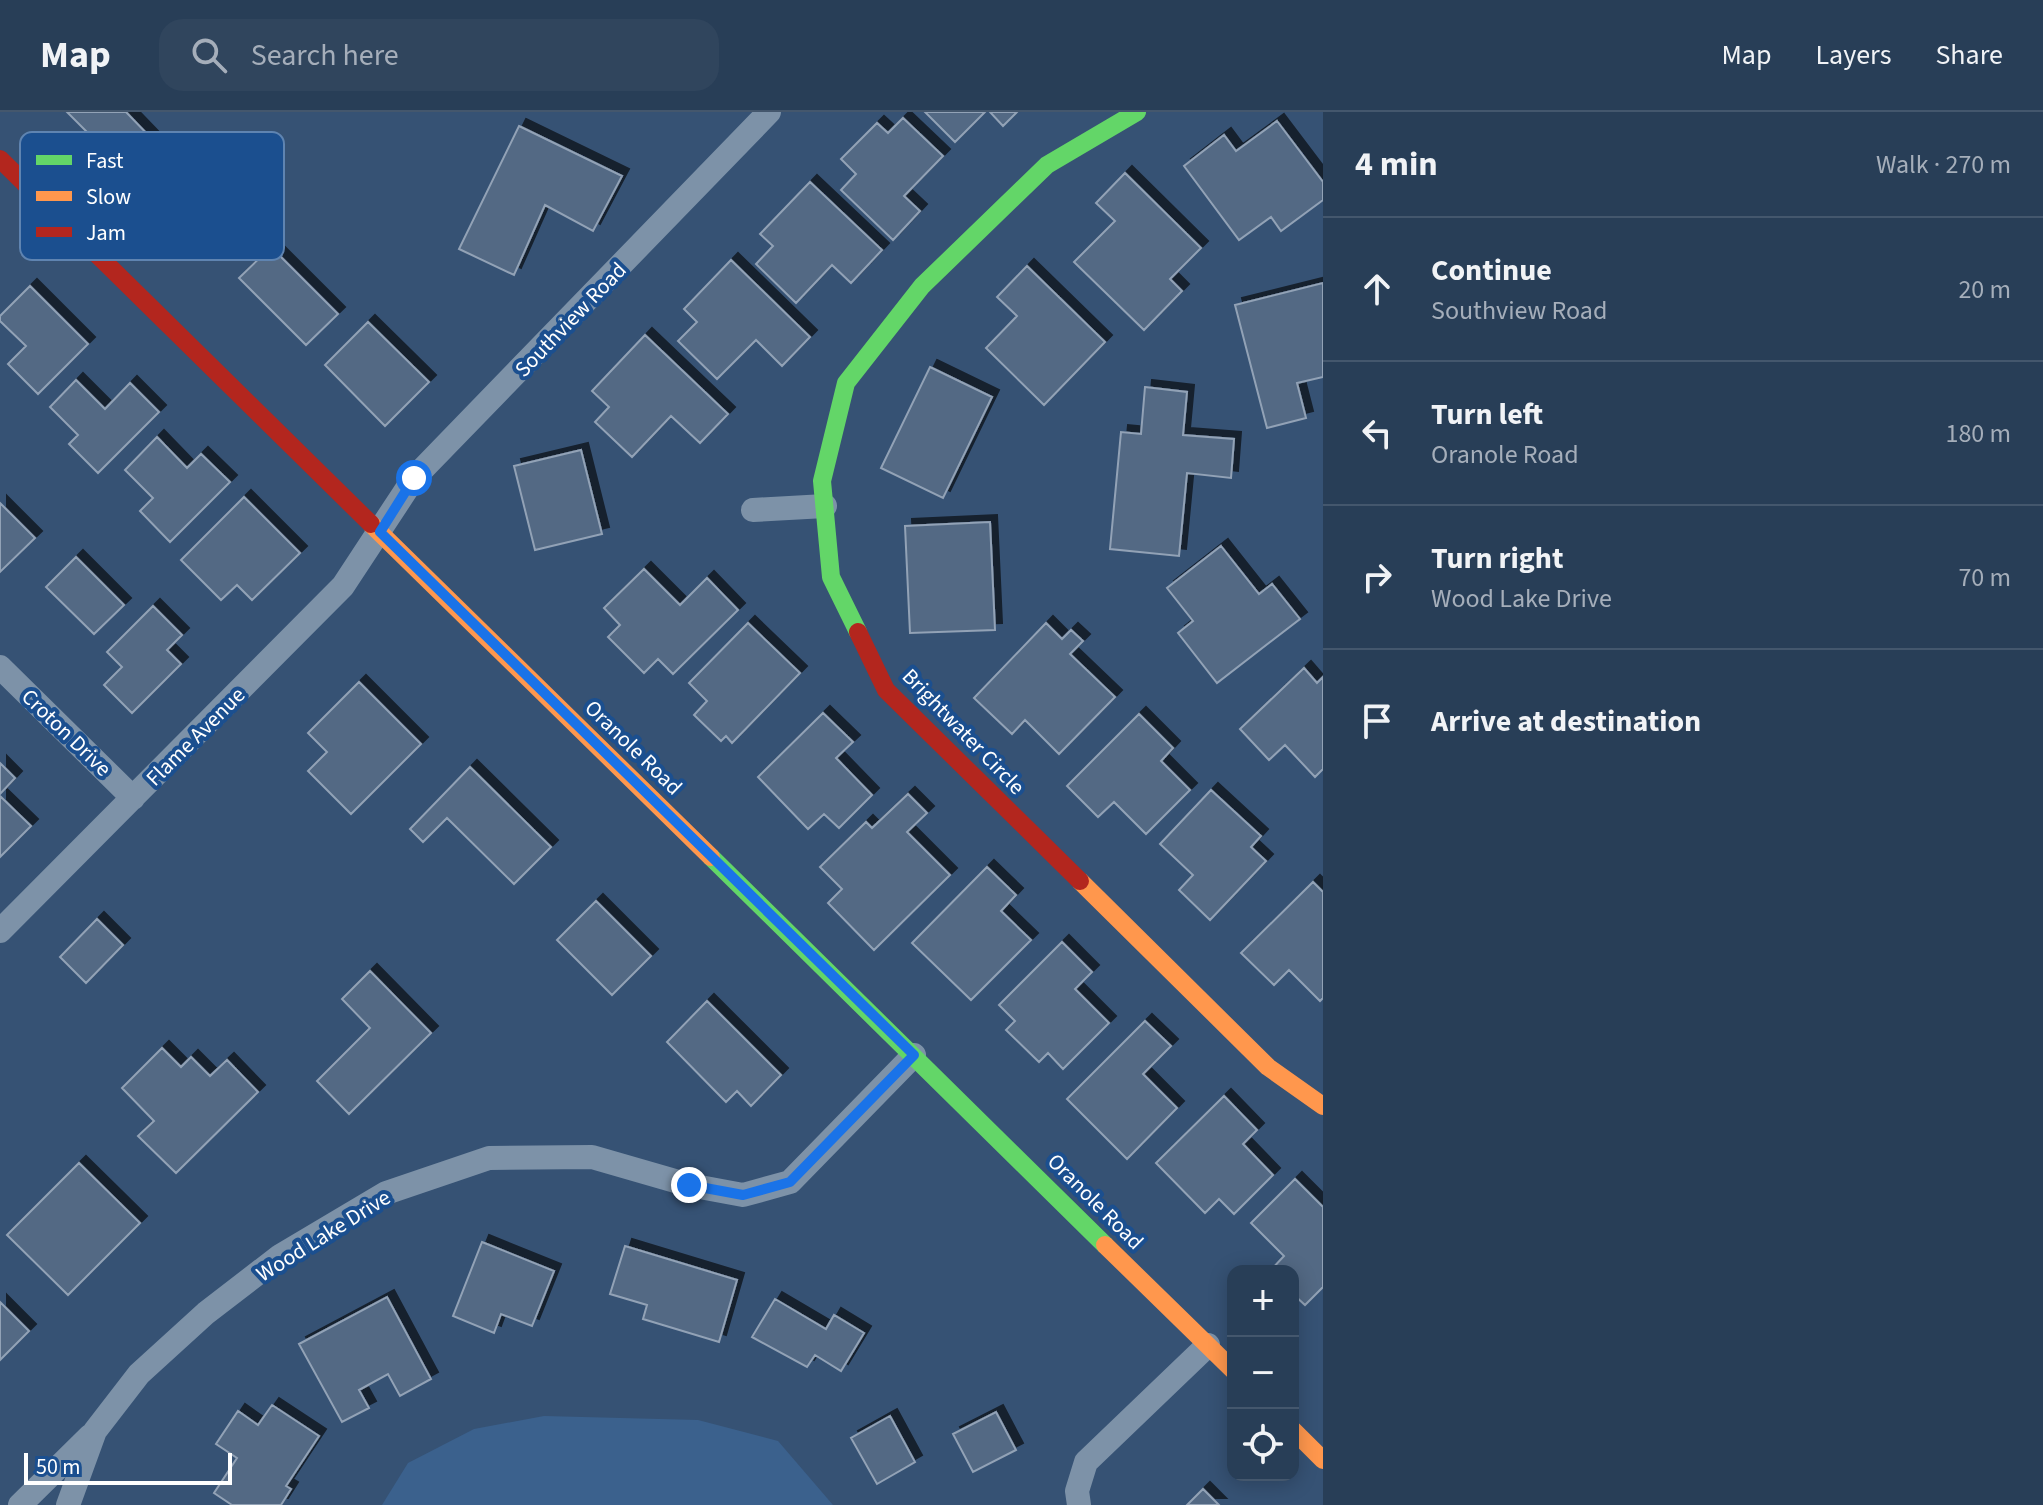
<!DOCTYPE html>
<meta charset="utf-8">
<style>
:root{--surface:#283e57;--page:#30455d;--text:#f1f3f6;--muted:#a5aeba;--line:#44576d}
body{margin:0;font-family:"Source Sans 3",sans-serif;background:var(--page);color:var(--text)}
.controls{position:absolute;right:24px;bottom:24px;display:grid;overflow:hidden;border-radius:16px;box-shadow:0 4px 20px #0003}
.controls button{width:72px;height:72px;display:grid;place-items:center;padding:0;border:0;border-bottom:2px solid var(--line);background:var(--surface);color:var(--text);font:40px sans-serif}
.scale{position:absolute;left:24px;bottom:20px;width:208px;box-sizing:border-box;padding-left:8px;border:4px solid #fff;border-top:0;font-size:22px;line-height:28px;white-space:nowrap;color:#fff;-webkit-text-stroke:6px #1b4f8f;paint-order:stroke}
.stop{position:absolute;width:24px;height:24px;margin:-18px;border:6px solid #1a73e8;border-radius:50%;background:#fff}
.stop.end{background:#1a73e8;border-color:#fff;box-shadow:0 2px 8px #0008}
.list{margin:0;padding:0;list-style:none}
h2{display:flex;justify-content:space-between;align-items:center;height:104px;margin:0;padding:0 32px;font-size:34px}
h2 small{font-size:26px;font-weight:400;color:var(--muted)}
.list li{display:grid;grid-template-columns:52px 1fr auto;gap:24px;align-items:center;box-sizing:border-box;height:144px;padding:0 32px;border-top:2px solid var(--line)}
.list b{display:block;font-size:30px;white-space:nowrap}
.list p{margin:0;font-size:26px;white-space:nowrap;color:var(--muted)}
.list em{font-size:26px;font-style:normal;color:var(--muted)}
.icon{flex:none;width:44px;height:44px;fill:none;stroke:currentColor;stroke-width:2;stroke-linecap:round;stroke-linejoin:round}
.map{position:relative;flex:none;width:1323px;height:1393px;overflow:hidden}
header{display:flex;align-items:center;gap:48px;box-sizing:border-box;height:112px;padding:0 40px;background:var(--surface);border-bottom:2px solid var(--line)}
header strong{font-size:38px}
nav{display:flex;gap:44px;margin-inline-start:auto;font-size:28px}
.search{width:560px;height:72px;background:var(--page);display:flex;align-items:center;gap:20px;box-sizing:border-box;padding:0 28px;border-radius:24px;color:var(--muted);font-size:30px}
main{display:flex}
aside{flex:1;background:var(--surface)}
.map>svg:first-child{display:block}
</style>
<header>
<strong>Map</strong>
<div class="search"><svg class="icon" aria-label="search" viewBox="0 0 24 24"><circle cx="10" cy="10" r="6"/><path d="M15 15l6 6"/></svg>Search here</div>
<nav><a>Map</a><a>Layers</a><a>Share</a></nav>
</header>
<main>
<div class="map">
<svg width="1323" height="1393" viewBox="0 0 1323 1393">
<defs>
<filter id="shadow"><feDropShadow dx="7" dy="-7" stdDeviation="0" flood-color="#0009"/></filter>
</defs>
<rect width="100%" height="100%" fill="#365274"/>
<path fill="#3b618d" d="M544,1304l154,4 80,21 55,64h-451l26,-42 66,-34z"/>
<path fill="#526984" stroke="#92a2b6" stroke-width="2" filter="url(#shadow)" d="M67,0h59l27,28 -29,29z
M925,0h60l-30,30z
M990,0h27l-14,14z
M903,6l40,38 -39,40 16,15 -27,29 -52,-50 15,-16 -15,-15 36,-36 11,10z
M1277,9l46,61v18l-42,31 -10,-14 -32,23 -55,-74 40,-31 12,16z
M519,14l103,50 -29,55 -48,-26 -31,70 -55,-26z
M1125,61l76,75 -31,31 12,12 -38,39 -70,-68 41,-41 -19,-18z
M810,70l72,68 -31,33 -19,-18 -36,38 -40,-39 17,-18 -13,-12z
M271,135l67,67 -32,31 -67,-67z
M731,148l79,77 -28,29 -26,-26 -39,39 -39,-38 19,-19 -13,-13z
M1027,154l78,76 -61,63 -58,-57 31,-32 -20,-19z
M1323,171v94l-26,6 9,35 -39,10 -32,-123z
M30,174l58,58 -50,50 -30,-30 18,-18 -26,-25v-5z
M368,210l61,60 -44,44 -60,-61z
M645,223l83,79 -28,29 -29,-27 -39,41 -37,-35 14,-15 -17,-16z
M930,255l62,30 -49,101 -62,-30z
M76,268l29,29 25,-26 29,29 -61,61 -29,-29 9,-9 -28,-28z
M1145,275l42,5 -4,43 51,4 -3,39 -44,-5 -8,83 -69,-7 11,-117 20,2z
M157,325l30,31 14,-14 29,28 -60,60 -30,-31 13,-13 -28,-28z
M581,338l21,84 -67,16 -21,-84z
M244,385l56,56 -48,47 -15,-15 -16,15 -40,-40z
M0,391l35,35 -35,34z
M990,410l5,108 -85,3 -5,-107z
M1221,434l38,48 13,-10 28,35 -83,64 -39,-50 15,-12 -26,-33z
M76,445l48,48 -30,29 -48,-47z
M644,457l36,36 27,-27 31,32 -65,64 -15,-15 -14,14 -36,-36 12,-12 -16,-17z
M153,494l29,29 -15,15 14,14 -49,49 -28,-28 18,-18 -15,-15z
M748,511l52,50 -68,70 -6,-7 -5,5 -27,-26 13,-14 -18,-18z
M1046,511l16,16 9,-9 12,11 -13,13 45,43 -56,57 -34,-34 -13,14 -38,-36z
M1304,556l13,15 6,-6v92l-8,8 -30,-32 -16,15 -29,-31z
M359,570l62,62 -70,70 -43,-43 19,-19 -19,-19z
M823,601l30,29 -17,16 36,37 -33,33 -15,-14 -16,15 -50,-52z
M1139,602l34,34 -12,13 29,29 -44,44 -32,-32 -16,15 -31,-31z
M0,651l15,15 -15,16z
M470,655l81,80 -37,37 -67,-66 -24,24 -13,-13z
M1211,678l50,46 -10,11 15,14 -56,59 -31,-30 14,-15 -33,-31z
M908,682l19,19 -20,19 43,43 -76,75 -46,-47 14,-14 -22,-22 46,-45 6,6z
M0,684l31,30 -31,31z
M987,755l29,28 -15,16 30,29 -60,60 -59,-57z
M1313,770l10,10v106l-3,3 -31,-31 -15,15 -33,-32z
M596,789l55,55 -39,39 -55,-55z
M97,807l26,26 -37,38 -26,-26z
M1062,830l30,30 -17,17 34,34 -46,46 -15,-16 -9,9 -33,-32 9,-9 -16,-16z
M370,859l61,62 -82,81 -32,-33 53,-53 -28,-29z
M707,889l74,74 -30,31 -14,-15 -11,11 -59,-60z
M1145,909l26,25 -28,28 34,34 -50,51 -60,-60z
M162,936l19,19 10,-10 19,19 17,-16 31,32 -82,81 -38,-37 16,-15 -32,-33z
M1224,984l33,34 -14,14 30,31 -39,39 -15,-15 -14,14 -49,-50z
M79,1051l61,60 -72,72 -61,-60z
M1295,1067l28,28v80l-18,18 -12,-11v-23h-23l14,-15 -33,-33z
M482,1130l72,29 -22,55 -31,-12 -7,19 -41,-17z
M625,1134l112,34 -18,62 -76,-23 4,-14 -37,-11z
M387,1185l44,82 -31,17 -12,-22 -29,16 10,18 -27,14 -43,-78z
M775,1187l51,30 8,-14 30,18 -23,38 -26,-16 -8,12 -55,-30z
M0,1190l29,29 -29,29z
M272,1293l47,31 -33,50 5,3 -10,16h-49l-18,-12 23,-35 -21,-14 22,-33 20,14z
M996,1300l20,38 -43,22 -20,-38z
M890,1304l25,46 -38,22 -26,-46z
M1203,1377l16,16h-32z"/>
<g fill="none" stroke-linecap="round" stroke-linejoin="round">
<path stroke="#7d92a8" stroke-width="24" d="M753,398l72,-4
M0,555l133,131
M0,819l343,-345 71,-108 355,-366
M20,1393l70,-69
M68,1393l27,-74 44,-57 67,-61 74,-57 106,-63 103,-35 103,-1 97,28 54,10 47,-13 124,-127
M1079,1393l-2,-14 9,-29 122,-117"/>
<path stroke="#63d668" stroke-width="18" d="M858,520l-27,-55 -9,-96 24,-98 76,-97 125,-121 90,-53
M711,745l394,388"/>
<path stroke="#ff974d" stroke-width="18" d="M371,412l340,333
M1080,769l188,186 55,39
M1105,1133l128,125
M1293,1318l30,30"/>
<path stroke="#b3261e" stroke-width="18" d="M0,47l371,365
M858,520l28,58 194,191"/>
</g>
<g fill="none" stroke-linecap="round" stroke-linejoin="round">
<path stroke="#1a73e8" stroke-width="10" d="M414,366l-34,54 534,523 -124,127 -47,13 -54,-10"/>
</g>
<g text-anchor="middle" stroke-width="8" stroke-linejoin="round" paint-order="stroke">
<g font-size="22" fill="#fff" stroke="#1b4f8f">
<text transform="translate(570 207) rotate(-46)" y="8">Southview Road</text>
<text transform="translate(964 619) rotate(46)" y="8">Brightwater Circle</text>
<text transform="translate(67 620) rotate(44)" y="8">Croton Drive</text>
<text transform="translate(195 624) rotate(-45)" y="8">Flame Avenue</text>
<text transform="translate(634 635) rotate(44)" y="8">Oranole Road</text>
<text transform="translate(1096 1089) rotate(45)" y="8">Oranole Road</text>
<text transform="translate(323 1123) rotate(-32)" y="8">Wood Lake Drive</text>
</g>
</g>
<rect x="20" y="20" width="264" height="128" rx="12" fill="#1b4f8f" stroke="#5f84b1" stroke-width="2"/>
<rect x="36" y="43" width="36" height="10" fill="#63d668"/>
<rect x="36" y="79" width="36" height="10" fill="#ff974d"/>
<rect x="36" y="115" width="36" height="10" fill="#b3261e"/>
<g font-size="22" fill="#fff">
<text x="86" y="56">Fast</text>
<text x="86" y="92">Slow</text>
<text x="86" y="128">Jam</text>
</g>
</svg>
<div class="controls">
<button>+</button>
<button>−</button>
<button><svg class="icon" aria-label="locate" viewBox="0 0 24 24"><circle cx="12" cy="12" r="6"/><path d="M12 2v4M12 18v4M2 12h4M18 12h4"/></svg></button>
</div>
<div class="scale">50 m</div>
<div class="stop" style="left:414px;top:366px"></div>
<div class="stop end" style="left:689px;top:1073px"></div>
</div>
<aside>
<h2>4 min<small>Walk · 270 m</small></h2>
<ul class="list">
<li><svg class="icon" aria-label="ahead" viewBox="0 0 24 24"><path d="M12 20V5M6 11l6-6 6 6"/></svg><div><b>Continue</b><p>Southview Road</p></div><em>20 m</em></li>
<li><svg class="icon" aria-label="left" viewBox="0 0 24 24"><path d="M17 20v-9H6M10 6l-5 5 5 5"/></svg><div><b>Turn left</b><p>Oranole Road</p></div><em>180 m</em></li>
<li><svg class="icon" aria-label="right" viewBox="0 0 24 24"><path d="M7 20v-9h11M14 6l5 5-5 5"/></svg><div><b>Turn right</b><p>Wood Lake Drive</p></div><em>70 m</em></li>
<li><svg class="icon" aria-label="arrive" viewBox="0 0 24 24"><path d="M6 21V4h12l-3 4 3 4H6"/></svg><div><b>Arrive at destination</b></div></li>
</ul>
</aside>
</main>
